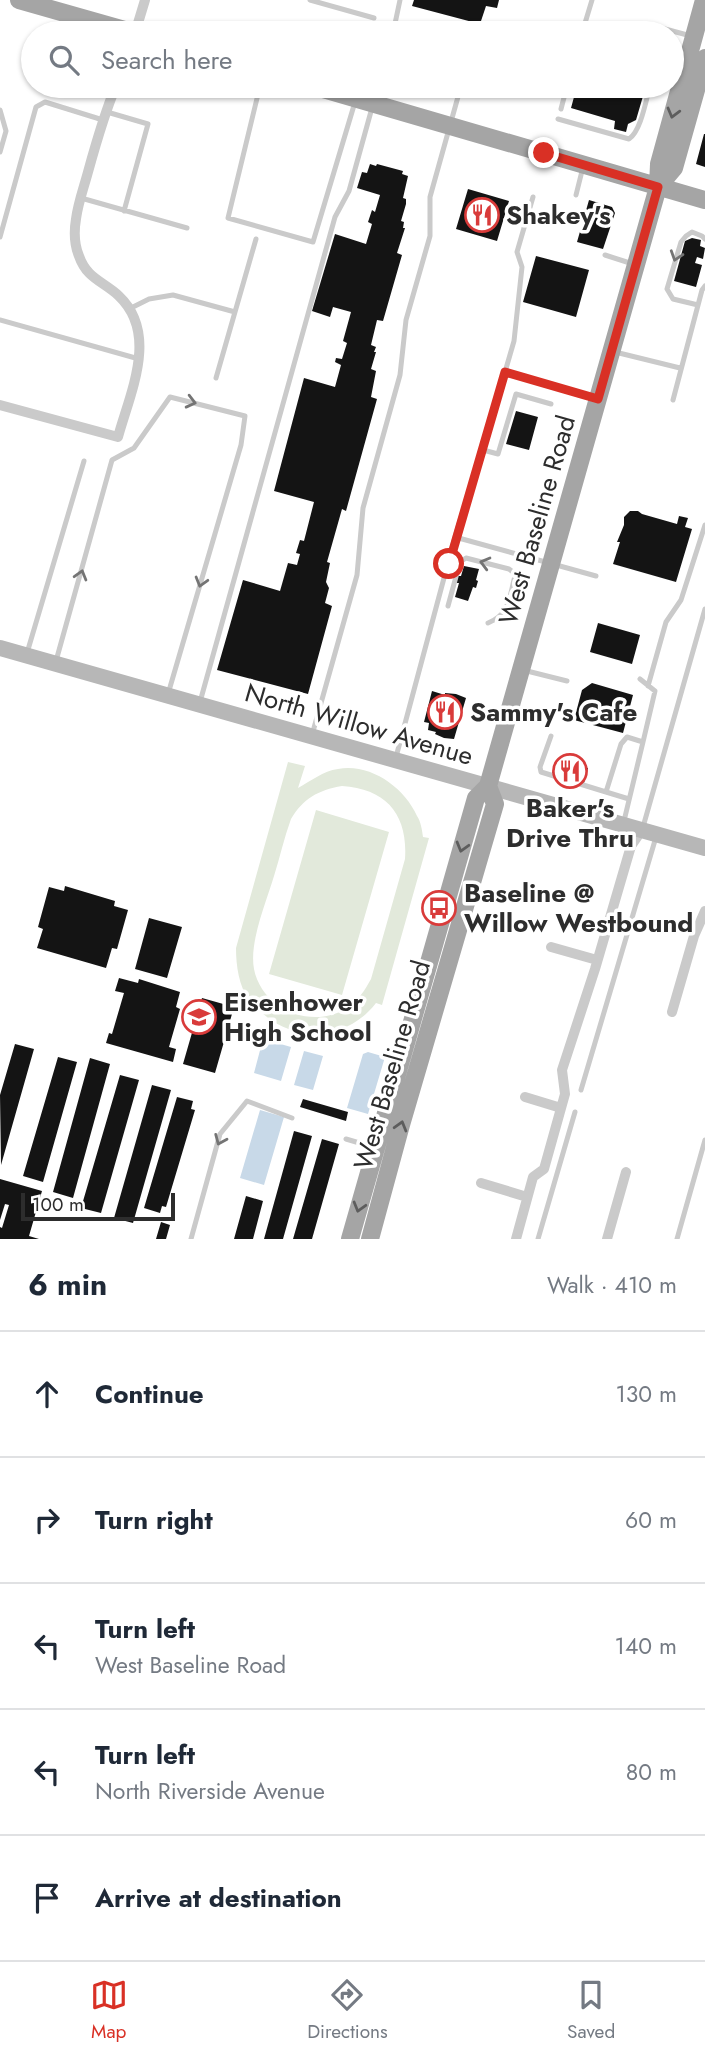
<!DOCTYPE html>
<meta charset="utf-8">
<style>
:root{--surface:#fff;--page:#f2f2f3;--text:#1f2937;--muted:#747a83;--line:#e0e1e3;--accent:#d93025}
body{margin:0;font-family:Jost,sans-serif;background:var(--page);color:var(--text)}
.scale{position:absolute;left:21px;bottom:18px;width:154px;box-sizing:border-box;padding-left:7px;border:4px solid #2d2d2d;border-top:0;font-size:19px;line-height:24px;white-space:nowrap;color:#2d2d2d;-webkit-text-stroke:5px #fff;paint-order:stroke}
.stop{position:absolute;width:21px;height:21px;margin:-16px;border:5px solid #d93025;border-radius:50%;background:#fff}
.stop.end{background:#d93025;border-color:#fff;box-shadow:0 2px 7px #0008}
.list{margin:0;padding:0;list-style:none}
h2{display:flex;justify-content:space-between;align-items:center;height:91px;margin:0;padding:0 28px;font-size:30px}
h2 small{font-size:23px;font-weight:400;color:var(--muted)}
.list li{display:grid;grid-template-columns:46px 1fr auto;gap:21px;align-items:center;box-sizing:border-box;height:126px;padding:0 28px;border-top:2px solid var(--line)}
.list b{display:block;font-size:26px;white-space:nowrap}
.list p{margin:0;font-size:23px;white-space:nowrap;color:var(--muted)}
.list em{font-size:23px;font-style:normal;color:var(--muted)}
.icon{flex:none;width:38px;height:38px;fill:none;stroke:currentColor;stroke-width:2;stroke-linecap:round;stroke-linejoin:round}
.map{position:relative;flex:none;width:705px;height:1239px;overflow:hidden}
.search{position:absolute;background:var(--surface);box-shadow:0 2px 5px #0004;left:21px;right:21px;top:21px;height:77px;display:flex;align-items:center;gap:18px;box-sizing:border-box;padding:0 24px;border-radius:38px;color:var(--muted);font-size:26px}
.sheet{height:721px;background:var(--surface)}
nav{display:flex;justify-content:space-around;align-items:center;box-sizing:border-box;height:98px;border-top:2px solid var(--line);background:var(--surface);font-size:19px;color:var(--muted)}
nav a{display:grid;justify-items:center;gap:4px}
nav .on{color:var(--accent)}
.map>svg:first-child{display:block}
</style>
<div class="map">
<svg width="705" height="1239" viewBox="0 0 705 1239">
<rect width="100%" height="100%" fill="#fff"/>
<path fill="#e2e9db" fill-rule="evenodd" d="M288,762l17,4 -7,22c13,-7 25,-17 40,-19 32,-6 66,18 79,47 4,6 5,14 6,21l6,1 -47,167 -6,-2c-28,37 -81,41 -115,9 -4,-4 -9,-7 -12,-12 -10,-14 -13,-34 -13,-52zM342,786c45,3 66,29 63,73l-34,120c-6,11 -13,22 -24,29 -34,22 -85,2 -93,-39 -5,-27 12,-66 20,-93 6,-19 10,-38 17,-57 12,-20 27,-29 51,-33z
M316,810l73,22 -47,163 -73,-21z"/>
<path fill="#c8d9e8" d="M263,1039l28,8 -10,34 -27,-8z
M304,1051l19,5 -10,34 -19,-5z
M368,1052l17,5 -17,57 -21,-6 16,-54z
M260,1110l24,7 -20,68 -24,-7z"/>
<path fill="#141414" d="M414,0h85l-2,8 -11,-2 -6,18 -68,-18z
M577,86h69l-10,34 -8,4 -2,8 -12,-3 1,-8 -44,-13z
M704,134h1v33l-9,-3z
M370,164l6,2 1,-2 26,7 -1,3 6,2 -5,22 3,1v5l-5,17 3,1 -1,6h2l-8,25 5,2 -19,66 -6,-1 -6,25 5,2 -2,5h2l-5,17 5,2 -5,26 6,2 -31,112 -4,-2 -15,53 3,1 -4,19 3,6 -4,15 7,3 -24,88 -91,-24 26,-90 37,11 8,-28 9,2 3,-11 -4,-1 4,-13 4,1 10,-39 -40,-11 30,-113 31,9 6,-22 -6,-3 1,-4 6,1 5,-16 -4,-2 8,-29 -18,-5 -3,10 -18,-6 23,-77 31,10 6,-20 -4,-2 4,-12 3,2 5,-17 -23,-7 5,-16 5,1z
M468,189l41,12 -12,40 -41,-12z
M589,200l23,7 3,6 -12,36 -26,-7z
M692,238l9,2 -1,6 5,2 -2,11 -6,-2 -2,6 7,2 -6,22 -22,-6 11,-40z
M536,256l53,14 -13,47 -53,-15z
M516,411l22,6 -9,33 -23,-6z
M630,511h8l4,3 35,10 2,-8 9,2 -3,9 7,2 -16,53 -63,-18 7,-22h-3l7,-17v-8z
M464,566l15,3 -3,11 2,1 -2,7 -3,-1 -5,14 -13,-4 4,-14h-3l2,-7h3z
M598,623l42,12 -8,29 -42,-12z
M592,683l41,12 -10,38 -49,-13 8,-30z
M432,691l13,4v-2l11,1 10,4 -12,41 -10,-1 -9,-4 1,-2 -8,-2 1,-7 -5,-1z
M555,762l10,3v-3l23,6 -4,15 -32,-9z
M65,886l50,15 -1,5 14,4 -11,39 -5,-1 -6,20 -69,-20 6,-19 -5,-2 11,-40 15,4z
M149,918l33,9 -15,51 -32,-9z
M119,978l19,5 1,-4 41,13 -4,15 4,2 -11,38 7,2 -3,13 -67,-19 3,-10 3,1 12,-41 -9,-2z
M202,998l32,9 -19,66 -32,-9z
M15,1044l19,5 -33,116 -1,-70z
M58,1057l19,5 -34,120 -20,-6z
M90,1058l20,6 -37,134 -20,-6z
M120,1075l19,5 -38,133 -20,-5z
M152,1085l19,5 -38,133 -19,-5z
M177,1097l16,4 -2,8 4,1 -29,97 -4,-1 -2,7 -16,-5z
M303,1099l45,13 -2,9 -46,-14z
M294,1131l18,5 -29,103h-19z
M322,1139l17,5 -27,95h-19z
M0,1179l42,12 -13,45 10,3h-39v-12l2,1 7,-23 -4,-1 -5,16z
M246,1196l17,5 -10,38h-19z
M161,1222l9,3 -4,14h-10z"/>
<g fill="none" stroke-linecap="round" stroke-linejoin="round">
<path stroke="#cacaca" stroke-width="5" d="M310,0l64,18
M393,33l7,-33
M582,33l10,-33
M664,33l1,-4 26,7
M76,86l35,11
M260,86l-32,132 85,24 42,-140
M561,109l6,-23
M0,110l6,21 -6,21
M107,112l41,12 -24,87
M558,119l71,20c12,-8 17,-39 21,-53
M576,195l7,-28
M533,197l-16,55 5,15 -8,74 -9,31 90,26
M81,198l106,30
M0,237l36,-130 9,-5 58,18
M605,255l28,9
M698,305l-25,-6 -6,-10 14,-47 5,-6 6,-4 10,4 3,3
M129,309l20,-10 24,-4 62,17
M0,320l139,39
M615,352l65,16
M216,378l40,-139
M673,400l29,-110 3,-4
M483,450l15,4 18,-60 35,10
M455,537l50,-165
M448,606l12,-44 6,-4 43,11 4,3 2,4c-6,22 -5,38 -27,47
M27,653l57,-192
M56,661l56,-201 22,-12 36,-51 75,19 -4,29 -73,249
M523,670l44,11
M640,679l15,12 -12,51
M648,686l18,-64 15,-22 24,-75
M200,702l135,-485 14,-26 29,-105
M312,735l45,-160 6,-67 37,-133 6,-55 24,-84v-39l31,-111
M551,736l-11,31 1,5 65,20
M396,757l59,-220 141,39
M624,821l19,-79 -16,-5 -6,7 -15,48 23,7
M643,827l62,-218
M581,1090l75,-253
M346,1139l27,8
M191,1239l29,-105 27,-33 45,17
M538,1239l37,-127
M677,1239l28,-99"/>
<path stroke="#cacaca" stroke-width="10" d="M135,33l10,-33
M0,405l118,32c12,-44 41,-103 1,-141 -16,-15 -32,-17 -40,-40 -5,-12 -5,-25 -3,-37 2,-16 8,-32 12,-47 8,-29 16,-58 28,-86
M551,947l46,13
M672,1012l22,-76 11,-25
M525,1097l36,11
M481,1183l46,14
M516,1239l17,-62 11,-8 21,-75 -3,-24 33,-101 36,-123 11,-16
M607,1239l19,-67"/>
<path stroke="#b7b7b7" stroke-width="16" d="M0,648l705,200"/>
<path stroke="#a5a5a5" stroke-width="18" d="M19,0l116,33
M313,86l392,114
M658,187l16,-19 31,-110
M350,1239l126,-441 12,-12 170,-599 1,-23 45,-164
M370,1239l31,-114 94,-321 -7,-18"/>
</g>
<defs><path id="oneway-chevron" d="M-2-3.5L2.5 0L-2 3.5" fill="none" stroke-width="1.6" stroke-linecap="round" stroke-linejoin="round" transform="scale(1.75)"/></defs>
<g stroke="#5d5d5d">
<use href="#oneway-chevron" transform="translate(673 113) rotate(105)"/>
<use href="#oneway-chevron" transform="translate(462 847) rotate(106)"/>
<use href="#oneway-chevron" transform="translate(401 1126) rotate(-74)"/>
<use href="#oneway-chevron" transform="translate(359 1207) rotate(106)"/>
</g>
<g stroke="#747474">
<use href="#oneway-chevron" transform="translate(676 256) rotate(108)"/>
<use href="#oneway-chevron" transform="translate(191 402) rotate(14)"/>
<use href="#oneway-chevron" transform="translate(485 563) rotate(-165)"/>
<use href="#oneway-chevron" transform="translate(81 575) rotate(-74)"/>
<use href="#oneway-chevron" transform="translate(201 582) rotate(106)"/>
<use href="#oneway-chevron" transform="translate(220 1140) rotate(113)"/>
</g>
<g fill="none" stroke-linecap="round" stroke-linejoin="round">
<path stroke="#d93025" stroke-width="9" d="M449,564l56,-192 93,27 60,-212 -114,-34"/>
</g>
<defs>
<g id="restaurant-ring" transform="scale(1.75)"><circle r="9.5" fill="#fff" stroke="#d93b3a" stroke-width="1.5"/><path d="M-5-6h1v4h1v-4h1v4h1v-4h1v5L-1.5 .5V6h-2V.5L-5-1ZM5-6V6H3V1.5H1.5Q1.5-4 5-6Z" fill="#d93b3a"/></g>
<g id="bus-ring" transform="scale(1.75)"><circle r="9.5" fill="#fff" stroke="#d93b3a" stroke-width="1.5"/><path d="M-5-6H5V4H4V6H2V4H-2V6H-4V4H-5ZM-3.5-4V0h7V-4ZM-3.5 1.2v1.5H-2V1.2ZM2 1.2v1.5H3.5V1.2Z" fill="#d93b3a"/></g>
<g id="school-ring" transform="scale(1.75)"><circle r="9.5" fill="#fff" stroke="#d93b3a" stroke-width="1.5"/><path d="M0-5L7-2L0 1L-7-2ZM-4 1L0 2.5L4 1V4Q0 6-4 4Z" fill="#d93b3a"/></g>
</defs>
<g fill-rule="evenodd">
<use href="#restaurant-ring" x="482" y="215"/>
<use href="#restaurant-ring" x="445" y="712"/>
<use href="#restaurant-ring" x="570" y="771"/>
<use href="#bus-ring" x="439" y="908"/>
<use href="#school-ring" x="199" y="1017"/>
</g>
<g text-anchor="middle" stroke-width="7" stroke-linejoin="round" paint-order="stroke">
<g font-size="26" font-weight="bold" fill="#2d2d2d" stroke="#fff" text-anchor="start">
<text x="506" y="224">Shakey's</text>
<text x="470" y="721">Sammy's Cafe</text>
<text x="570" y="817" text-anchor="middle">Baker's<tspan x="570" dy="30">Drive Thru</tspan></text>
<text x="464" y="902">Baseline @<tspan x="464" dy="30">Willow Westbound</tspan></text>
<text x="224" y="1011">Eisenhower<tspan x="224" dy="30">High School</tspan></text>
</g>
<g font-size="26" fill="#2d2d2d" stroke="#fff">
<text transform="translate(537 520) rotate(-74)" y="9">West Baseline Road</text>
<text transform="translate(359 724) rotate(16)" y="9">North Willow Avenue</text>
<text transform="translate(392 1065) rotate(-74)" y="9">West Baseline Road</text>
</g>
</g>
</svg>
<div class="scale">100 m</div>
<div class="stop" style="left:449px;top:564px"></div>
<div class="stop end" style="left:544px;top:153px"></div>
<div class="search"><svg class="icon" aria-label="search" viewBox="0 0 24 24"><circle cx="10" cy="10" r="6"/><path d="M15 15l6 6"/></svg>Search here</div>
</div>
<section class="sheet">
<h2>6 min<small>Walk · 410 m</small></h2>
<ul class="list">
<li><svg class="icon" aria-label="ahead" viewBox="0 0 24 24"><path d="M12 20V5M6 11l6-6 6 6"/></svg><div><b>Continue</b></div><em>130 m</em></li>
<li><svg class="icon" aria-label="right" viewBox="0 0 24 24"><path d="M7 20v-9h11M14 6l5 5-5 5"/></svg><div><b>Turn right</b></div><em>60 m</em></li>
<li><svg class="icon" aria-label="left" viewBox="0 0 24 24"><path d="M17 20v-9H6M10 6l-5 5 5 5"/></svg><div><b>Turn left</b><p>West Baseline Road</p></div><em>140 m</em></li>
<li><svg class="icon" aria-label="left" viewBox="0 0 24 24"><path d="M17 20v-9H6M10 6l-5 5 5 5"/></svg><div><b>Turn left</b><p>North Riverside Avenue</p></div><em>80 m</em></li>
<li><svg class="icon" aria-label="arrive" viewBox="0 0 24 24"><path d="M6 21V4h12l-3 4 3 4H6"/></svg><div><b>Arrive at destination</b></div></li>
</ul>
</section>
<nav>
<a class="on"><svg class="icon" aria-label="map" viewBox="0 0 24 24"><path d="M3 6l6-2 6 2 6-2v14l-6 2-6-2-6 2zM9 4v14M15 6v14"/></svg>Map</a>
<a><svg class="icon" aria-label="directions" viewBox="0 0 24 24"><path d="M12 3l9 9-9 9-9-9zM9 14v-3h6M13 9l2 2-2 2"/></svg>Directions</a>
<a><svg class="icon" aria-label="saved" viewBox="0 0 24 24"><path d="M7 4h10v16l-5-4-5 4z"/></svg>Saved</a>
</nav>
